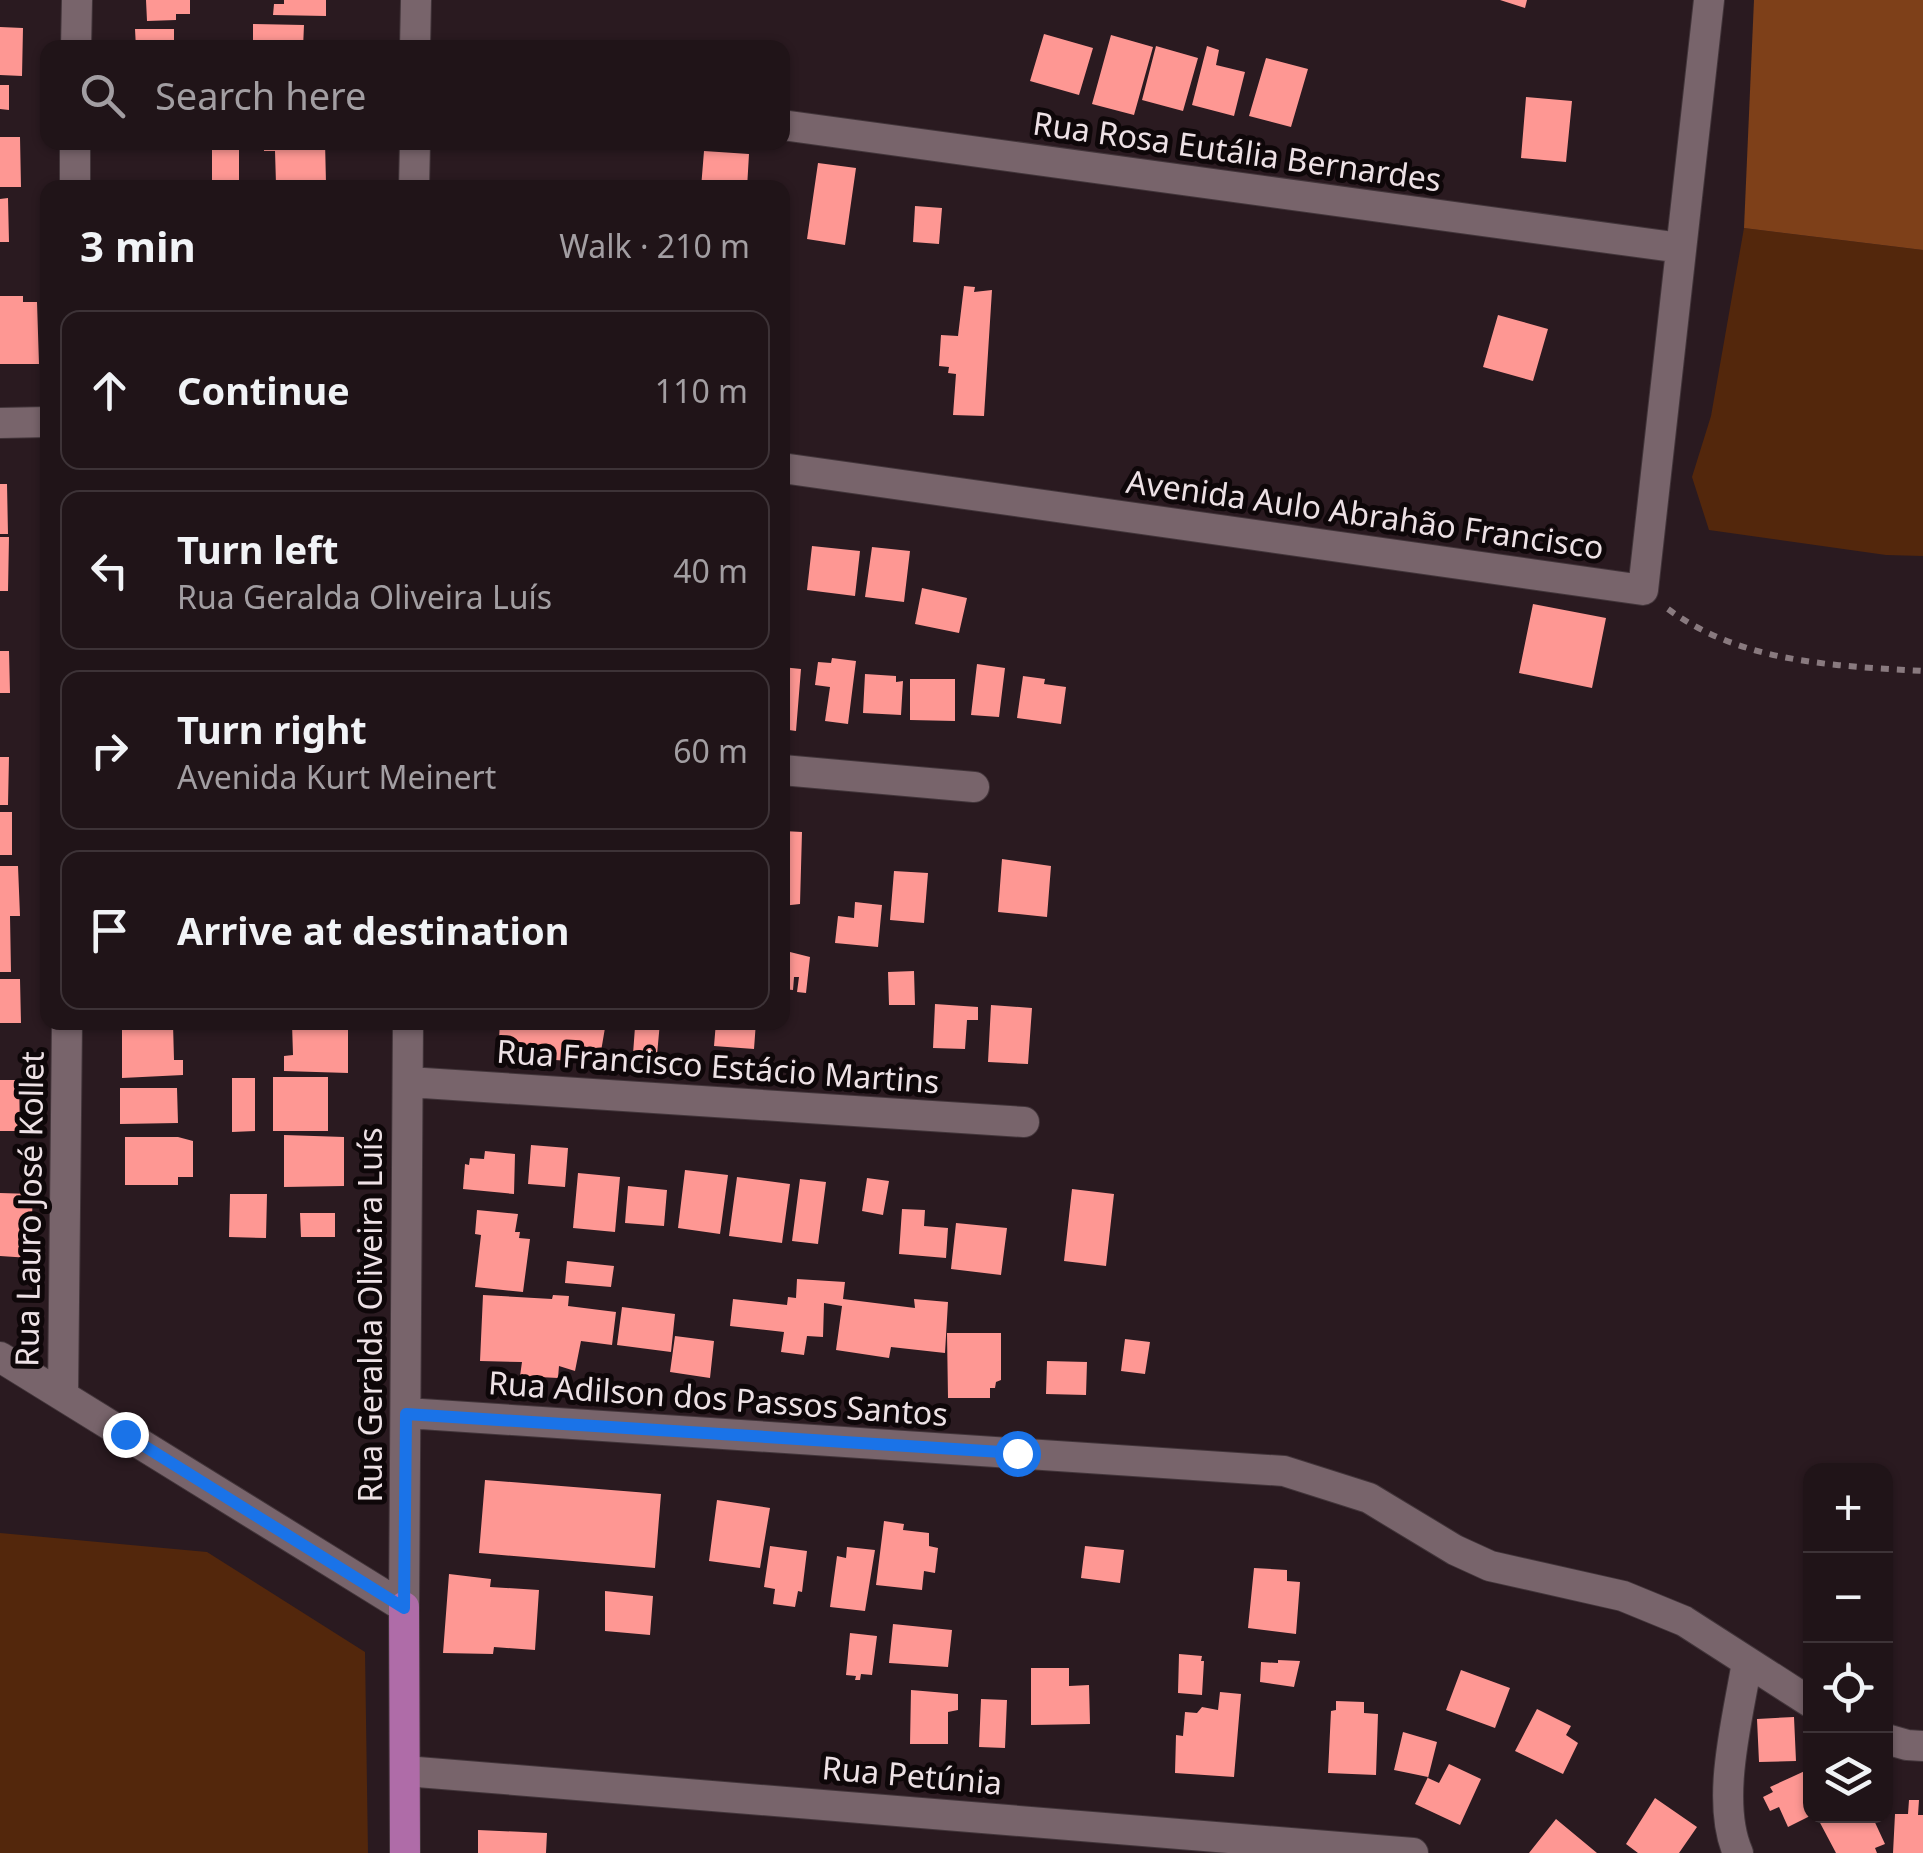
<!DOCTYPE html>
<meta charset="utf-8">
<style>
:root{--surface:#201418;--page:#281d21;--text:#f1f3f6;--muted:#a29ea2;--line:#3d3337}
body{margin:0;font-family:"Noto Sans",sans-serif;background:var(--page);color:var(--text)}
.controls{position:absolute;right:30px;bottom:30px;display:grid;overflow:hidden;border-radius:20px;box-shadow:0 2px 8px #0004}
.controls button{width:90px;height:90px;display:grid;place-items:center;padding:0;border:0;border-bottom:2px solid var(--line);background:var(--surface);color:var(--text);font:50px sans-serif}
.stop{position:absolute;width:30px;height:30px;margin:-22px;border:8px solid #1a73e8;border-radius:50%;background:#fff}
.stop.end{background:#1a73e8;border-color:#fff;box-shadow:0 2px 10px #0008}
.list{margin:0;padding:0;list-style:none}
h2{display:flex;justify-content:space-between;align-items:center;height:130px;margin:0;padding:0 40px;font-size:42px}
h2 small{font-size:32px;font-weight:400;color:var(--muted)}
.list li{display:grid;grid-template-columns:65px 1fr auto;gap:30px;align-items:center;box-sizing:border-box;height:160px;margin:0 20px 20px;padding:0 20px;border:2px solid var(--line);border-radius:20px}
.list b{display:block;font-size:38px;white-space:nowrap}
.list p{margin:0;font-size:32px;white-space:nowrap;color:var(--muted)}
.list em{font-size:32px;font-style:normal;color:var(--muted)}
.icon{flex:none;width:55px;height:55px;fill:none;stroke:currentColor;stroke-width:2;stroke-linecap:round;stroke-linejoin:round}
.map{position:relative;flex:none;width:1923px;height:1853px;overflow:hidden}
.search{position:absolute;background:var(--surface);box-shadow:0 2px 8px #0004;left:40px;top:40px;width:750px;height:110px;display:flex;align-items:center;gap:25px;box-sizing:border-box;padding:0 35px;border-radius:20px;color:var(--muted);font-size:38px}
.panel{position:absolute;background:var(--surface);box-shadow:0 2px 8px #0004;left:40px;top:180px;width:750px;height:850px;border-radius:20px}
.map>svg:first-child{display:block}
</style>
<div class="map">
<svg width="1923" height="1853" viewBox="0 0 1923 1853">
<rect width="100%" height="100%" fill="#2a1a20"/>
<path fill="#53270c" d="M1744,228l179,22v306l-37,-1 -177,-25 -17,-53 19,-61z
M0,1533l207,19 158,100 3,201h-368z"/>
<path fill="#7e4019" d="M1754,0h169v250l-179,-22z"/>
<path fill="#fe9793" d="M146,0h44v14h-14v6l-29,1z
M284,0h42v16l-53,-1 1,-11h10z
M1500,0h27l-2,8z
M253,24l51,1 -1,23h-50z
M0,27l23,1 -1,48 -22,-1z
M135,29h39v19h-38z
M1044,34l49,14 -14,47 -49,-14z
M1111,35l42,12 -19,68 -42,-11z
M1156,46l42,12 -15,53 -41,-11z
M1207,46l12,4 -3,15 29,7 -11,44 -42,-11z
M1266,58l42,11 -17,58 -42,-11z
M0,85h9v25l-9,-1z
M1526,97l46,4 -6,61 -45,-4z
M0,137h20l1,50h-21z
M212,142h27v42l-27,1z
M264,142h61l1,41 -50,1 -1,-33h-11z
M704,151l45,3 -2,34h-46z
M818,163l38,5 -11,77 -38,-6z
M8,198l1,44h-9v-43z
M915,206l27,2 -3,36 -26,-2z
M964,286l11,1 -1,5 18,-2 -8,126 -31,-1 3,-41 -8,-1 1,-6 -10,-1 2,-31 17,1z
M0,296h23v6h14l2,62h-39z
M1498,315l50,14 -15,52 -50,-14z
M0,484h7l1,50h-8z
M0,537h9l-1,54h-8z
M812,546l48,5 -5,45 -48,-6z
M872,547l38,4 -6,51 -39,-5z
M922,588l45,10 -8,35 -44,-9z
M1533,604l73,14 -14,70 -73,-15z
M0,651h9l1,42h-10z
M832,658l24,3 -8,63 -23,-3 5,-34 -15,-2 3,-23 13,1z
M977,664l28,4 -6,49 -28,-2z
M782,667l19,2 -5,62 -14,-2z
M865,674l31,2v6l7,-1 -2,34 -38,-2z
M1023,676l22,3 -1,5 22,3 -5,37 -44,-6z
M910,679h45v42l-45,-1z
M0,757h9l-1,48h-8z
M0,812h12v43h-12z
M783,831l19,1 -2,72 -18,2z
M1002,859l49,7 -4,51 -49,-5z
M0,866h18l2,50h-10l1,56h-11z
M894,871l34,2 -4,50 -34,-3z
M855,902l27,3 -4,42 -43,-4 3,-27 16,2z
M782,950l28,7 -4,36 -9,-1 2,-15h-5l-1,13 -11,-1z
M914,971l1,34h-26l-1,-33z
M0,979h20l1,44h-21z
M935,1004l43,3v13h-11l-2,29 -32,-1z
M991,1005l41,3 -4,56 -40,-2z
M348,1022v51l-64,-2v-15l9,-1 -1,-32z
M500,1022h106l-7,41 -101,-7z
M607,1022h53l-3,33 -24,-1 2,-27 -28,-2z
M716,1022h40l-2,27 -40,-3z
M173,1024l1,36h9v15l-61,3v-53z
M273,1077h55v54h-55z
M232,1078h23v53l-23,1z
M0,1080h19l1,51h-20z
M120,1088h57l1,35 -58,1z
M284,1135l60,2v49l-60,1z
M125,1137h53l15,4v36h-15v8h-53z
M531,1145l37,3 -3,39 -37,-3z
M485,1151l30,3 -1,40 -51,-5 2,-25 4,1 1,-7 14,1z
M685,1170l43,5 -8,59 -42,-6z
M578,1173l42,4 -5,55 -42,-4z
M737,1177l53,7 -8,59 -53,-7z
M867,1178l22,3 -6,34 -21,-4z
M800,1179l26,3 -8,62 -26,-3z
M628,1186l39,4 -3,36 -39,-3z
M1072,1189l42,5 -8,72 -42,-5z
M0,1193l33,1 -3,64 -30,-2z
M230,1194h37l-1,44 -37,-1z
M902,1209l23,1 -1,16 24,2 -2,30 -47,-4z
M477,1210l41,4 -3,18h5l-1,6 11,1 -7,53 -48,-5 6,-52 -6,-1z
M300,1213h35v24h-34z
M956,1223l51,5 -6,47 -50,-6z
M567,1261l47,5 -3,21 -46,-4z
M797,1279l48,3 -2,17 72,9 -1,-9 34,3 -3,51 -54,-6 -2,11 -53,-8 6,-44 -18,-3 -1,34 -16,-1 -3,19 -23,-3 3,-20 -54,-6 3,-27 54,6 1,-8 8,1z
M483,1295l69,4 1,-4 16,1 -1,10 48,6 -4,33 -31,-4 -6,30 -16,-5 -1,12 -38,-2 2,-14 -42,-1z
M622,1307l53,7 -4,38 -54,-7z
M947,1333h54v47l-5,2 -1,6h-5v10h-42z
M675,1336l39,5 -4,37 -40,-6z
M1125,1339l25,3 -5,32 -24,-3z
M1047,1361l40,1 -1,33 -40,-1z
M485,1480l176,14 -6,74 -176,-15z
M717,1500l53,8 -10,60 -51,-7z
M884,1521l20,3 -1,6 26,3v13l9,2 -3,25 -11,-2 -2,19 -46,-5z
M770,1546l37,5 -5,41 -4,-1 -3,16 -22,-3 2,-15 -11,-2z
M1085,1546l39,4 -4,33 -39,-5z
M847,1547l28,3 -10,61 -35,-4 7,-51 9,2z
M1254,1568l33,2v11l13,1 -4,52 -48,-6z
M449,1574l42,5 -1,8 49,3 -4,60 -41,-3 -1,7 -50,-1z
M605,1591l48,5 -3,39 -45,-4z
M893,1624l59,6 -4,37 -59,-4z
M850,1633l27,3 -5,39 -11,-1 -1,6h-5l1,-4 -10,-1z
M1179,1654l23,2 -1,5h3l-2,34 -24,-2z
M1278,1660l22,1 -6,26 -34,-5 1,-20 17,1z
M1031,1668h38v18l20,-1 1,39 -59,1z
M1461,1670l49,18 -15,40 -49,-18z
M911,1690l47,4v16l-10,2v32h-38z
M1220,1692l21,2 -7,83 -59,-4 1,-38 7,1 2,-24 12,1 5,-6 16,3z
M981,1699l26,1 -2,48 -26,-1z
M1336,1701l28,1v11l14,1 -2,61 -48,-2 3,-62 5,-1z
M1537,1709l34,17 -5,9 12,8 -15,31 -48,-23z
M1794,1717l2,44 -37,1 -2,-43z
M1403,1732l34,10 -9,36 11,5 10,-19 32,15 -21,46 -45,-21 13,-27 -34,-7z
M1807,1770l3,8v38l-22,11 -9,-20 -9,4 -7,-14 10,-5 -3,-5z
M1655,1798l42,29 -18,26h-41l-12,-9z
M1909,1800h10l-1,15h5v38h-30l2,-39h13z
M1827,1816h45l13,28 -10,4 2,5h-41l-18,-34z
M1556,1819l41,34h-68z
M478,1830l69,3 -1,20h-68z"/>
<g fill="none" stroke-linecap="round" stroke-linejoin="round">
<g stroke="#42353a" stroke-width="32">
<path id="minor" d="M76,48l1,-48
M415,48l1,-48
M782,125l899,123
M75,188v-46
M414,188l1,-46
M0,423l48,-1
M782,468l861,122 66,-590
M782,770l192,17
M408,1082l616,40
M0,1357l404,250
M63,1396l4,-374
M406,1413l878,58 85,27 86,52 35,16 133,30 61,25 126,81
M404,1607l4,-585
M1886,1739l21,6 16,1
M405,1771l1008,82
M1738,1853c-23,-52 0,-135 9,-191"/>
</g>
<g stroke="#42353a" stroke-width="32">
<path id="major" d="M404,1607l1,246"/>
</g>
<path stroke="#897a7f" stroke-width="6" stroke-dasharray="8 8" stroke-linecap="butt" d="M1668,609c73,54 168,57 255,62"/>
<use href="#minor" stroke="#78646b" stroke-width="30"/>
<use href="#major" stroke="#af6ca8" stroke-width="30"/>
</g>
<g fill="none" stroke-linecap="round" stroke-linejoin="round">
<path stroke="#1a73e8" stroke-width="12" d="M125,1434l279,174 2,-194 611,39"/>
</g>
<g text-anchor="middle" stroke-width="10" stroke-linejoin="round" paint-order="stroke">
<g font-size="32" fill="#ede1e5" stroke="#0e0709">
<text transform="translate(1237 152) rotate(8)" y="11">Rua Rosa Eutália Bernardes</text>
<text transform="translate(1365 515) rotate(8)" y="11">Avenida Aulo Abrahão Francisco</text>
<text transform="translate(718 1067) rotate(4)" y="11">Rua Francisco Estácio Martins</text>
<text transform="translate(30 1209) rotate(-89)" y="11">Rua Lauro José Kollet</text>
<text transform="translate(371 1315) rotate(-90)" y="11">Rua Geralda Oliveira Luís</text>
<text transform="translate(718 1399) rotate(4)" y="11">Rua Adilson dos Passos Santos</text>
<text transform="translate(912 1776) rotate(5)" y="11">Rua Petúnia</text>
</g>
</g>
</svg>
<div class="controls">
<button>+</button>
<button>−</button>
<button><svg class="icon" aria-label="locate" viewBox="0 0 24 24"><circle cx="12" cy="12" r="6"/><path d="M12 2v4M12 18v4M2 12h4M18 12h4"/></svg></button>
<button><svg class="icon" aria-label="layers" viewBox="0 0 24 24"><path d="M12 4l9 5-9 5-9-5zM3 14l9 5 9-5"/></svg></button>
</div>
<div class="stop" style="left:1017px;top:1453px"></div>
<div class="stop end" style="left:125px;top:1434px"></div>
<div class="search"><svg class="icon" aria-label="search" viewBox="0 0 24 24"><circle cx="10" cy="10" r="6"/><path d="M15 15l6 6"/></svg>Search here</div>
<section class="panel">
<h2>3 min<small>Walk · 210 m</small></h2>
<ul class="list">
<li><svg class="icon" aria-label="ahead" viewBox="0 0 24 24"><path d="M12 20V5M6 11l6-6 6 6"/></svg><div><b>Continue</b></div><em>110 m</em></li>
<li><svg class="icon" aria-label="left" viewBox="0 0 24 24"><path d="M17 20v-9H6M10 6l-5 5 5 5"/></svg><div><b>Turn left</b><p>Rua Geralda Oliveira Luís</p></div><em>40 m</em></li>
<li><svg class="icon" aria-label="right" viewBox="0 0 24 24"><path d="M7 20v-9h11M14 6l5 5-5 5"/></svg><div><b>Turn right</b><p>Avenida Kurt Meinert</p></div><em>60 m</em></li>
<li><svg class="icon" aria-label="arrive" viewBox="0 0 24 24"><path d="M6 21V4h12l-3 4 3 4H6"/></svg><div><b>Arrive at destination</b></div></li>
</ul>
</section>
</div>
